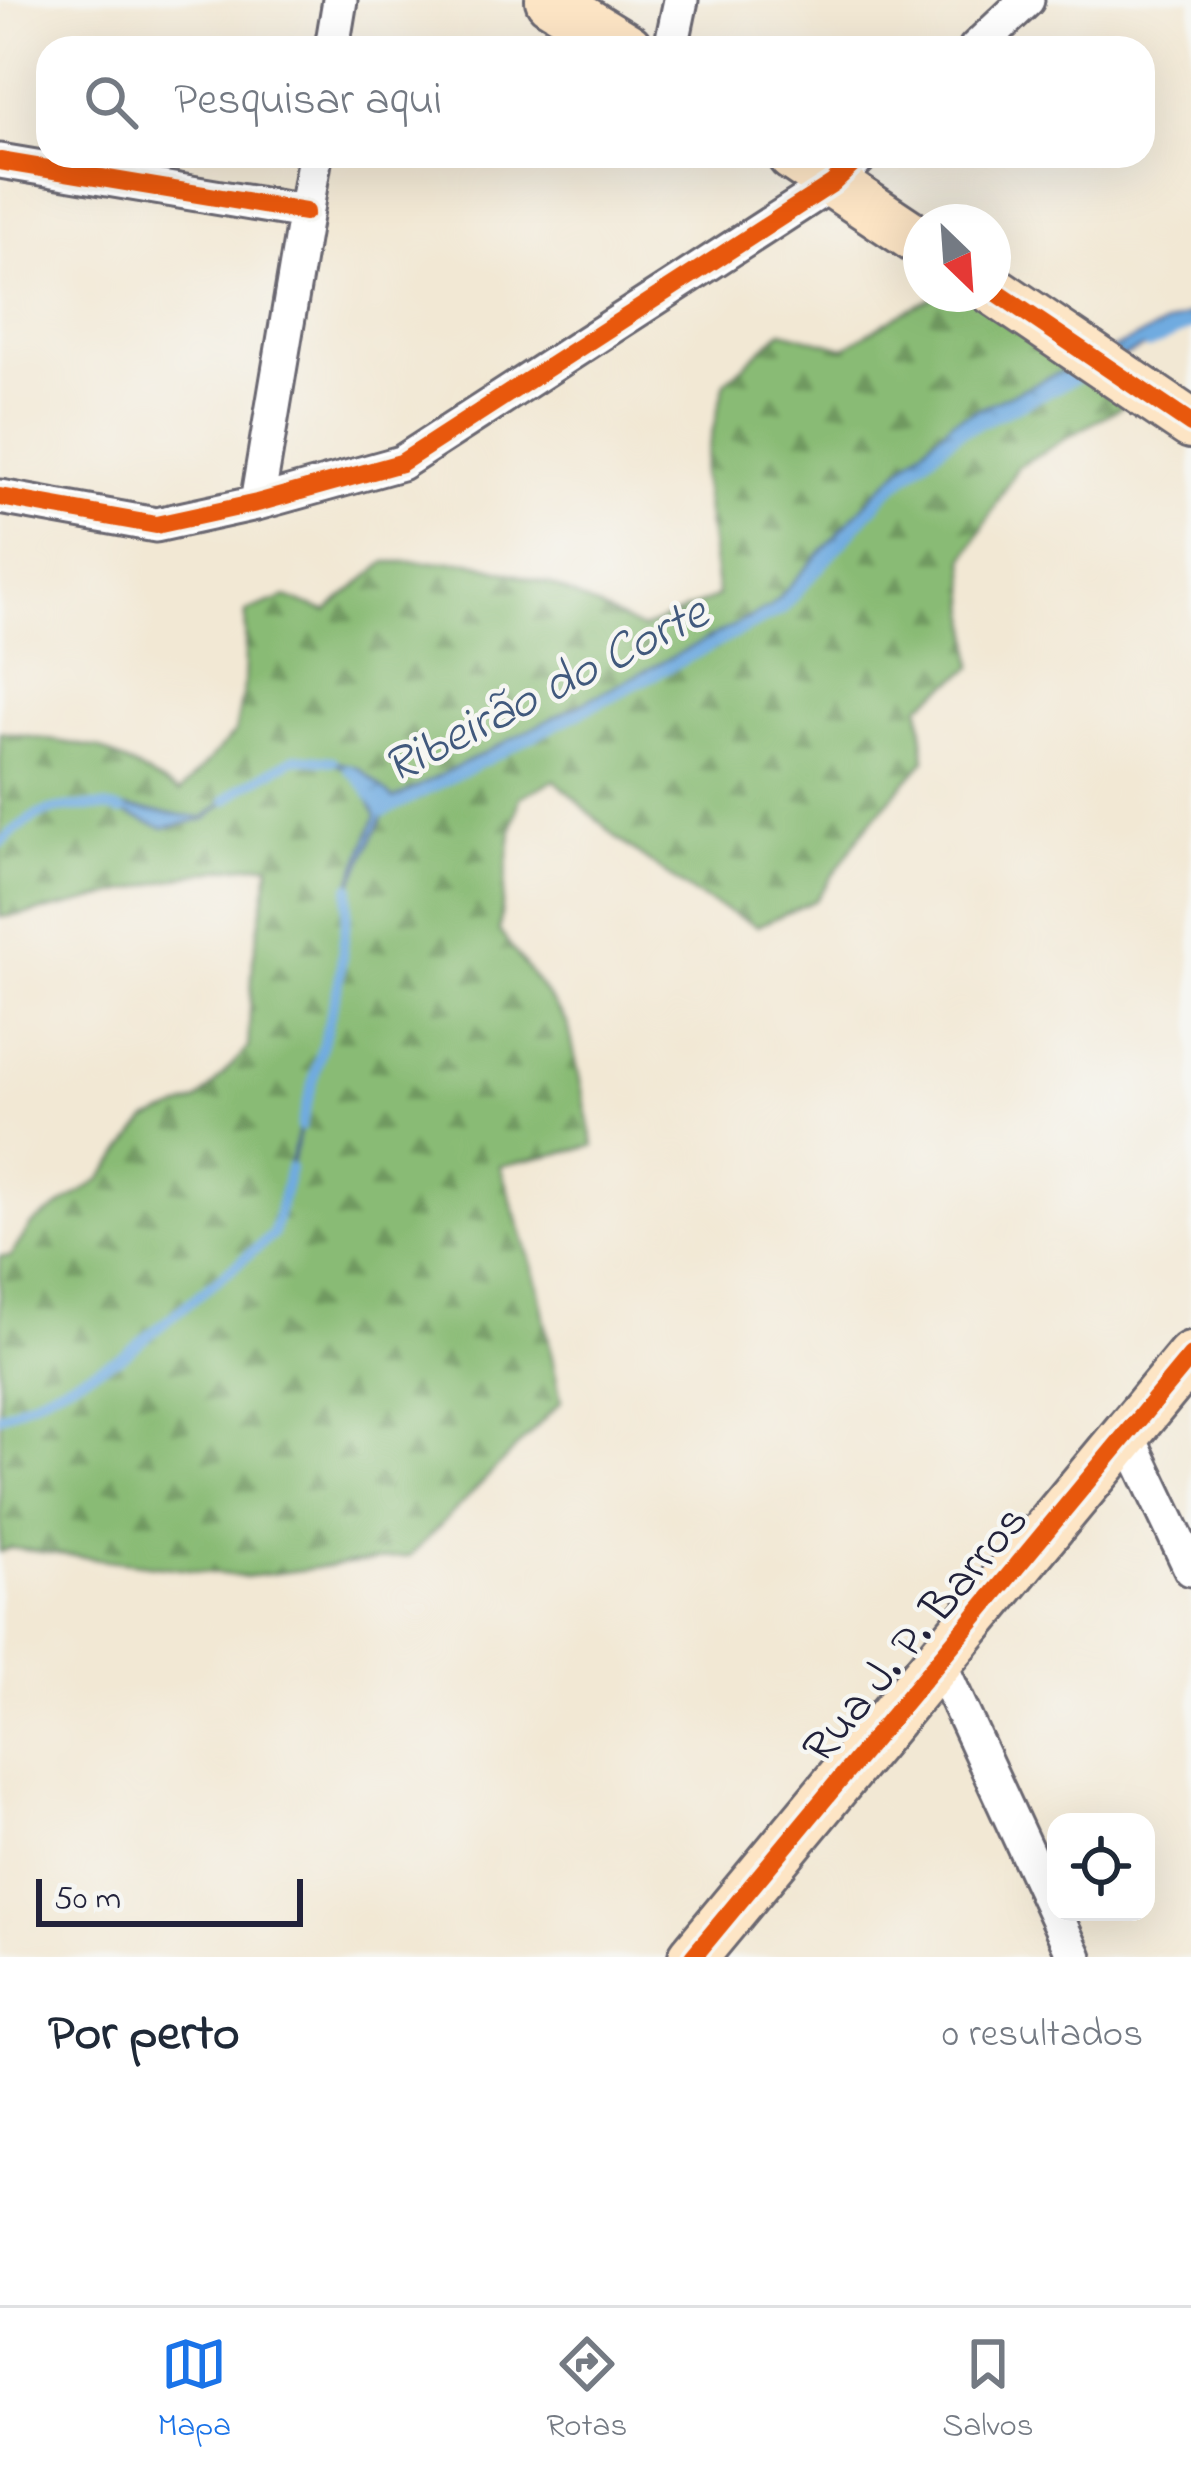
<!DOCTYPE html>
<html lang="pt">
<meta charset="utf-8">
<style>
:root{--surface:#fff;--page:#f6f6f7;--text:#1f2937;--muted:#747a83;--line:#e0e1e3;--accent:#1a73e8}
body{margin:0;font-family:"Indie Flower",sans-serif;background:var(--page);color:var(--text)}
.controls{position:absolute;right:36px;bottom:36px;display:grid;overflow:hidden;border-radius:24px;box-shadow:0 12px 48px #0002}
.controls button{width:108px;height:108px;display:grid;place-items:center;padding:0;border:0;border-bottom:3px solid var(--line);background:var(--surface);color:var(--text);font:60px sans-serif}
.compass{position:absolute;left:903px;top:204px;width:108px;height:108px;border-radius:50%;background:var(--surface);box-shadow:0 12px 48px #0002;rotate:155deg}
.scale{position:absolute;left:36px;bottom:30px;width:267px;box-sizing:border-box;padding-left:12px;border:6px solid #22223b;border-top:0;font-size:33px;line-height:42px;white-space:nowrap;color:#22223b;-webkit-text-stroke:9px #f6f6f2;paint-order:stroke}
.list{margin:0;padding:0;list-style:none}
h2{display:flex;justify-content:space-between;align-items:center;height:156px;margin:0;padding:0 48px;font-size:51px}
h2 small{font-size:39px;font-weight:400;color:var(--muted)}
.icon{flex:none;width:66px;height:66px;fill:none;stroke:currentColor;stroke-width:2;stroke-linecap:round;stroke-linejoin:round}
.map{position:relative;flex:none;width:1191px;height:1957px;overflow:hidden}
.search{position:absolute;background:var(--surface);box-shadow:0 12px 48px #0002;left:36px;right:36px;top:36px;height:132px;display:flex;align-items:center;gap:30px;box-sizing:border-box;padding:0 42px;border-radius:36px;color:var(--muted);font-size:45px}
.sheet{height:348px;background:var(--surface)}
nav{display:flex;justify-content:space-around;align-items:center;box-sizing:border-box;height:168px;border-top:3px solid var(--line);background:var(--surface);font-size:33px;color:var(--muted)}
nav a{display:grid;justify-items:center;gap:6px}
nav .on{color:var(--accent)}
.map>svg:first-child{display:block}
</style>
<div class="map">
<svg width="1191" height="1957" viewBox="0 0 1191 1957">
<defs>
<pattern id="forest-firs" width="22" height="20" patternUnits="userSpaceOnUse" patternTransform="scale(3)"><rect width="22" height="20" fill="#89bb74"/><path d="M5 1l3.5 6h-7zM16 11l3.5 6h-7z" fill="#709860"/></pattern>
<pattern id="water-ripples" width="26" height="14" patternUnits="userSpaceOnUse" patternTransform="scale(3)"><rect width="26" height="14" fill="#6fabe0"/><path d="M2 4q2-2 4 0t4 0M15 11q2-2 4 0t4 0" fill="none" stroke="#5b8bb7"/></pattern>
</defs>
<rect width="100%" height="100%" fill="#f6f6f2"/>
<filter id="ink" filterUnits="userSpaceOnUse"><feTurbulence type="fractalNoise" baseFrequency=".00833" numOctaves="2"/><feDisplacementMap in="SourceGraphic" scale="24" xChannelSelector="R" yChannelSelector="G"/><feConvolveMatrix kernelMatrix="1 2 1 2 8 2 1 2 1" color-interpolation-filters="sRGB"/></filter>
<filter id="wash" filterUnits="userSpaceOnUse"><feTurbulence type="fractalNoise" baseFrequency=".004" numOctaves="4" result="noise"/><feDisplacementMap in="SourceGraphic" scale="48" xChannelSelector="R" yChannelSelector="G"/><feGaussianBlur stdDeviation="2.7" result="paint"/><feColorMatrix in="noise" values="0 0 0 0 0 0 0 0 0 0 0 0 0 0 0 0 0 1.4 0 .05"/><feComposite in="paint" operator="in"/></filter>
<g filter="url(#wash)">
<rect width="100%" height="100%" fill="#f2e8d4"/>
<path fill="url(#forest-firs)" stroke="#566e58" stroke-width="3" d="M940,294h31l153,111 -106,61 -53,92 8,109 -53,38 5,55 -59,67 -50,73 -59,26 -63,-32 -75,-54 -64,-60 -35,17 -9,36 -12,98 69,93 26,122 -94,20 37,115 24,121 -151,154 -164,21 -236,-29 -10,4v-296l10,1 21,-32 70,-46 46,-59 51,-19 50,-53 5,-88 17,-96c-92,4 -179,45 -270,53v-185l99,16 81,44 55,-60 9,-45 2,-75 40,-15 40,14 60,-49h84l80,22 92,45 76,-33 -16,-123 23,-91 57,-51 62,17 55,-34z"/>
<path fill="url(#water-ripples)" stroke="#48668e" stroke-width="3" d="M1191,313v12l-234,109 -70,58 -105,118 -397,201 -38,84 -8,87 -66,253 -150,121 -123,60 119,-61 152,-121 67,-251 8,-88 30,-79 -17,-39 -25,-14 -38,-4 -54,29 -36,31 -43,9 -52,-20h-55l-31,15 -25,20 24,-22 31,-14 56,-1 93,12 37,-30 54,-30 40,3 24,7 35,31 376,-192 111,-120 71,-66z"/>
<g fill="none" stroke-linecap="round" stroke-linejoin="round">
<path stroke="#6fabe0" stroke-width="10" d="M1148,345l43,-20
M349,770c14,9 18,24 30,35
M226,800l15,-12 54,-30 38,3
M384,812l398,-202 105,-118 70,-58 125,-58
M0,843c28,-25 44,-36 82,-36 14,0 27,-1 40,4
M301,1127l38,-145 11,-95
M0,1416l123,-60 150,-121 17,-67"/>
</g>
</g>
<g filter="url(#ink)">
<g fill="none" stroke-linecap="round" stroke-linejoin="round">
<g stroke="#6b6771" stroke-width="39">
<path id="street" d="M332,48l8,-48
M671,48l10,-48
M976,48l51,-48
M0,161l305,51
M0,497l156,28 101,-22 144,-40 432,-280 28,-27
M257,503l58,-347
M1127,1434l64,135
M939,1662l136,295"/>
</g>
<g stroke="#6b6771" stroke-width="54">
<path id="secondary" d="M550,0l78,48
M792,156l129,86
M993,290l198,134
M693,1957l498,-601"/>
</g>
<use href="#street" stroke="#fff" stroke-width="33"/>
<use href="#secondary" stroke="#fde5c5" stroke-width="48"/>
<g stroke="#f6f6f2" stroke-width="26">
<path id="cycleway" d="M0,161l305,51
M993,290l198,134
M0,497l156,28 101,-22 144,-40 432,-280 28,-27
M693,1957l498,-601"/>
</g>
<use href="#cycleway" stroke="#e8590c" stroke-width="18"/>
</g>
</g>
<g text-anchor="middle" stroke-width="9" stroke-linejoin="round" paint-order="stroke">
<g font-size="48" fill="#22223b" stroke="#f6f6f2">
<text transform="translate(913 1632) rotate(-50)" y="17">Rua J. P. Barros</text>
</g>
<g font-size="51" font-style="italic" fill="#41597d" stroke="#f6f6f2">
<text transform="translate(544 687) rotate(-27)" y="18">Ribeirão do Corte</text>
</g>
</g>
</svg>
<div class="controls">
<button><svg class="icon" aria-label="locate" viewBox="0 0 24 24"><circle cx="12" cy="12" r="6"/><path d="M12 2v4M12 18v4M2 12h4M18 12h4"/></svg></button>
</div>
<svg class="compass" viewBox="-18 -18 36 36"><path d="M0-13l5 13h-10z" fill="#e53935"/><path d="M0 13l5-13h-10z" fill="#747a83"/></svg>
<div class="scale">50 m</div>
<div class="search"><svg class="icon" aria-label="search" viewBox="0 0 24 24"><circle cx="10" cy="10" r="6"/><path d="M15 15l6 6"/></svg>Pesquisar aqui</div>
</div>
<section class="sheet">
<h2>Por perto<small>0 resultados</small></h2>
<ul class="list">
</ul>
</section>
<nav>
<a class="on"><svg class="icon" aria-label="map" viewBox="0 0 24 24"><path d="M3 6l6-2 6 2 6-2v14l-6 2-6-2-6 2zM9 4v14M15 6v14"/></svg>Mapa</a>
<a><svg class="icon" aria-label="directions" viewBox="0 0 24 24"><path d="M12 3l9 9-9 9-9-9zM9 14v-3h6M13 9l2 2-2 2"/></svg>Rotas</a>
<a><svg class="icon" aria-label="saved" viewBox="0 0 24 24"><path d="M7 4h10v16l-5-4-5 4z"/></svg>Salvos</a>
</nav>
